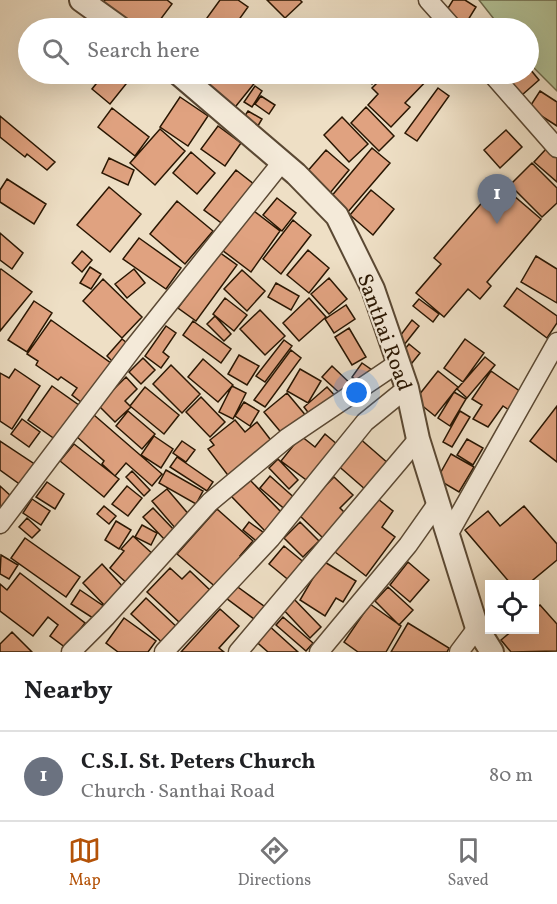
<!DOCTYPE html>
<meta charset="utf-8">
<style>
:root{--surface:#fff;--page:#f6f6f6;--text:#202124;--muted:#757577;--line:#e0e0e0;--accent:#b45309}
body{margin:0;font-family:Vollkorn,serif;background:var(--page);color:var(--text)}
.controls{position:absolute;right:18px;bottom:18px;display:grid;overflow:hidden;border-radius:0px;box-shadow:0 6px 24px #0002}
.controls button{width:54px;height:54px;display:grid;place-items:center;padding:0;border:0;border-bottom:2px solid var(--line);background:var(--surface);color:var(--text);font:30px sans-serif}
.you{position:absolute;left:357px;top:393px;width:21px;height:21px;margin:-15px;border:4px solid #fff;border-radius:50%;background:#1a73e8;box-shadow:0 0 0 9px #1a73e833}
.badge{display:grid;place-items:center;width:39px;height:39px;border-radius:50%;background:var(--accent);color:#fff;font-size:20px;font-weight:700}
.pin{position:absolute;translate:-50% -50px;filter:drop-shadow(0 2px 3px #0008)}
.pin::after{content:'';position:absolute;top:32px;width:21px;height:18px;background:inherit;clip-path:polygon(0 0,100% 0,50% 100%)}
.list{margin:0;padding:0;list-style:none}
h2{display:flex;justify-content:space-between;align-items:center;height:78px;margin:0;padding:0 24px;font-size:26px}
h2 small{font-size:20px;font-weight:400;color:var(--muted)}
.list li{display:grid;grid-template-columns:39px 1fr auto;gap:18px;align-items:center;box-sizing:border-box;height:90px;padding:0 24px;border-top:2px solid var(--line)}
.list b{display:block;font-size:22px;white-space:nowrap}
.list p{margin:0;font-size:20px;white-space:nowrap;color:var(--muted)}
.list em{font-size:20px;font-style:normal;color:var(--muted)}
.icon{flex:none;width:33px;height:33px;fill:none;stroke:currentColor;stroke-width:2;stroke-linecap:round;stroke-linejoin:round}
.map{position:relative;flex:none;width:557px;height:652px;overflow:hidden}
.search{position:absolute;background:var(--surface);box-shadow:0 6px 24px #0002;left:18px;right:18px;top:18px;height:66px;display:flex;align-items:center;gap:15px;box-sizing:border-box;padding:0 21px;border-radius:33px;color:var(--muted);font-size:22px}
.sheet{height:168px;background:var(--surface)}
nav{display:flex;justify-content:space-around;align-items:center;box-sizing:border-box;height:84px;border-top:2px solid var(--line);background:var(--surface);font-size:16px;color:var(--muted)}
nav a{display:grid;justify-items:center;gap:3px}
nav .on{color:var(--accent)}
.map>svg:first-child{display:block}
</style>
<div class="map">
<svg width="557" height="652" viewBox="0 0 557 652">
<rect width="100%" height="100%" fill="#eedfc5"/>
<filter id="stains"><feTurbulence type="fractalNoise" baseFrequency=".00333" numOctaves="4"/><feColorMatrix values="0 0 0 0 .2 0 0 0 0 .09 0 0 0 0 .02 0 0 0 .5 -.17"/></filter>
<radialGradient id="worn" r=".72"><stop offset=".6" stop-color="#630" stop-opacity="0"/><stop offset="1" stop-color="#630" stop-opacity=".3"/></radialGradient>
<path fill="#b4c398" stroke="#6e6c4d" stroke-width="1.5" d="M479,0h78v91l-28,-28 -1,-35h-27z"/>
<path fill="#e0a280" stroke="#291602" stroke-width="1.5" d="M105,0h62l5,4 -18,24h-17l-35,-24z
M220,0h18l10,7 -15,21h-20l-9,-6z
M267,0h33l2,2 -17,16z
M453,0h12l11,7 -11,18 -20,-12z
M434,18l9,10h-18z
M245,21l9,7h-16z
M408,21l8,7h-16z
M530,69l9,11 -17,15 -10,-11 12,-10h4z
M104,74h30l-24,30 -18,-15z
M218,74h41l2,1 -29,36 -26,-22z
M363,74h16l-7,10 -11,-8z
M386,74h47l-28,29 5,4 -19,20 -23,-22 10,-11 -6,-6z
M255,86l7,5 -10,16 -8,-5z
M438,88l11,8 -32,45 -12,-8z
M540,91l17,11v24l-28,-18z
M261,96l14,9 -6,9 -14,-10z
M180,97l28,19 -20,30 -28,-19z
M366,107l28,29 -15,15 -28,-28z
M112,108l37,29 -14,19 -37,-29z
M248,111l14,8 -7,12 -14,-9z
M0,116l55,46 -8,8 -20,-16 -2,3 -25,-20z
M342,117l26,27 -19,18 -25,-27z
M218,126l23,17 -16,23 -24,-17z
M160,129l25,22 -30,34 -25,-22z
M506,130l16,17 -22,21 -16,-18z
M372,148l18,15 -43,50 -17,-15z
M546,149l11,9v24l-23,-20z
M326,150l23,20 -19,23 -24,-20z
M191,152l24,21 -18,21 -24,-21z
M109,158l25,12 -6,15 -26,-12z
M532,163l25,25v15l-15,14 -32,-32z
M236,170l19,15 -31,40 -20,-15z
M7,179l39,25 -12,20 -34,-22v-12z
M499,183l42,36 -54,63 4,4 -11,13 -12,-10 -24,28 -28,-24 25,-29 -7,-6z
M109,187l32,27 -31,38 -33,-27z
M371,190l23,19 -21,26 -23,-20z
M277,198l19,15 -14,18 -19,-16z
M177,201l36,30 -28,33 -35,-30z
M254,211l26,20 -29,41 -29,-22z
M293,220l18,15 -30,39 -18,-15z
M0,233l23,20 -11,16 -12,-9z
M139,238l42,30 -15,21 -43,-30z
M308,250l21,18 -20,25 -22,-18z
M82,251l10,9 -10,12 -10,-9z
M219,252l18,13 -41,56 -18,-13z
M536,256l21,13v34l-36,-21z
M90,267l11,7 -10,15 -11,-6z
M1,269l31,23 -32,39v-61z
M134,269l11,14 -18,15 -12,-14z
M242,270l23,21 -18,20 -23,-22z
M329,278l18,21 -18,15 -18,-20z
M103,279l39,38 -20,21 -39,-37z
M276,283l23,13 -8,14 -23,-13z
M517,288l40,28v7l-10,15 -43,-32z
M225,298l22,17 -13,16 -21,-17z
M309,298l17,19 -27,24 -16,-18z
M419,299l20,15 -6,8 -20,-16z
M34,301l18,12 -25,39 -19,-12z
M346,305l9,14 -21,14 -9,-14z
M260,310l25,26 -20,19 -25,-26z
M215,316l16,18 -7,7 -17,-17z
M51,320l64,46 -29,40 -14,-11 5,-7 -16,-11 -3,3 -22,-15 2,-4 -11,-7z
M412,320l7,6 -15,19 -7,-5z
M193,321l38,28 -10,14 -38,-28z
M166,326l10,7 -13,19 6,5 -8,11 -16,-12z
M349,328l17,29 -14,8 -17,-28z
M122,339l10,8 -16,18 -9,-9z
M465,339l19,14 -21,29 -19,-14z
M284,340l8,6 -27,36 -9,-6z
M409,344l11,9 -8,10 -11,-9z
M291,350l10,8 -36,49 -11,-7z
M239,355l20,11 -12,19 -19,-11z
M485,357l10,8 -28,33 -10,-9z
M143,358l12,12 -14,14 -12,-12z
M203,359l30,26 -15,17 -30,-25z
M362,363l10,7 -10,14 -10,-7z
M171,365l29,29 -18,19 -29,-29z
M332,366l22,21 -10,10 -22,-20z
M15,369l25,17 -28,43 -12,-8v-48l9,5z
M300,369l21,12 -13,22 -21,-12z
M438,371l20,16 -23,29 -20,-16z
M491,371l30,21 -12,18 -6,-4 -15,21 -15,-8 9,-14 -10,-6z
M126,377l11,12 -12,12 6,6 -16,15 -17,-17z
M52,386l31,22 -24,34 -31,-22z
M232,386l14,7 -13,26 -14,-7z
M145,387l34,28 -15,19 -34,-28z
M327,387l10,11 -24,21 -9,-12z
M454,392l12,7 -16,27 -12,-8z
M287,393l20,24 -23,19 -20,-24z
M201,397l24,25 -15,15 -24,-25z
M244,402l15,9 -9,15 -15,-10z
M557,406v56l-27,-21z
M128,411l27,23 -13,15 -26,-23z
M460,411l10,6 -18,30 -9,-5z
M94,415l68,59 -10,12 -26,-23 -11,13 -13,-12 2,-3 -28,-25z
M22,419l18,13 -11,15 -18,-13z
M235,420l10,12 12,-10 16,21 -43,35 -22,-29 6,-4 -4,-5z
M325,434l13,11 -29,37 -28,-21 20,-25 14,11z
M154,436l19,13 -12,19 -20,-13z
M358,437l31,27 -23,26 -31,-27z
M467,439l16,9 -10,17 -16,-10z
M0,441l39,26 -14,21 -25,-18z
M182,441l13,9 -9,12 -13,-9z
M74,444l45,35 -15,18 -44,-36z
M451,454l23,13 -15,25 -22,-13z
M177,457l36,25 -6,9 -37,-24z
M278,459l20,21 -9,9 -20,-21z
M166,470l37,21 -7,13 -37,-21z
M132,471l18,19 -6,6 -18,-19z
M270,476l28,25 -10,11 -28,-24z
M334,477l19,18 -13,13 7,7 -23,24 -26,-25z
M249,479l33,34 -17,18 -34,-35z
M47,482l17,12 -9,15 -19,-12z
M0,486l12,11 -12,13z
M127,486l15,12 -14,18 -16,-12z
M167,489l24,28 -15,12 -24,-28z
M32,499l18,12 -9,14 -18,-12z
M378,499l15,12 -11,16 13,10 -29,39 -31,-24z
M104,506l12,10 -7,8 -12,-10z
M524,506l33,38v16l-29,24h-17l-46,-54 23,-19 12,15z
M153,508l23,24 -10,9 -23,-24z
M217,509l36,32 -13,15 4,3 -26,30 -41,-35z
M27,518l13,12 -8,8 -13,-11z
M116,521l15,9 -12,19 -14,-9z
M249,522l18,13 -7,9 -17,-14z
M300,522l19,19 -16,16 -19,-19z
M142,525l15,8 -6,12 -16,-8z
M133,536l22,20 -26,29 -19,-17 14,-17 -3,-2z
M25,538l55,39 -14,20 -55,-39z
M284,546l22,18 -15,18 -22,-18z
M1,555l17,10 -9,14 -9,-5z
M323,561l33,20 -13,21 -7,-4 -11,18 -25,-16z
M408,562l21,18 -19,22 -20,-17z
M102,564l23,25 -19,18 -23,-24z
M170,568l12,11 8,-8 23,22 -33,30 -33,-31z
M20,573l65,50 -19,25 -16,-12 8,-11 -10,-8 -15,19 -33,-25v-27l7,6z
M235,585l33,24 -10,13 -32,-24z
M388,587l25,23 -14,15 -24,-24z
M80,590l25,17 -9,13 -25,-16z
M291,596l30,31 -11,11 -30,-32z
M146,598l34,32 -14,16 -35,-32z
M370,604l31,22 -15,26h-28l-14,-10z
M540,605l17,19v27l-46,1 -10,-12 12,-10h21v-20z
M220,609l19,17 -20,22 5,4h-43z
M283,617l30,26 -7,8 -30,-26z
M124,618l32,23 -8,11h-30l-12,-9z
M408,623l41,25 -2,4h-56z
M267,624l31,28h-30l-15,-13z
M12,632l20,20h-32v-8z"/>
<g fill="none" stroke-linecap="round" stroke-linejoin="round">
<g stroke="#5a4833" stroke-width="21">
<path id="minor" d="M428,0l25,28
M492,74l65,74
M0,524l134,-177 148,-185
M448,535l109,-193
M71,652l35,-35 104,-115 77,-64 111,-75
M164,652l107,-114 94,-116 42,-34
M238,652l180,-213
M319,652l89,-107 31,-44
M459,652l18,-24"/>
</g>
<g stroke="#5a4833" stroke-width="26">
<path id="tertiary" d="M81,0l39,28
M179,74l117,100 41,42 36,73 34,99 11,51 59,189 15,24"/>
</g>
<use href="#minor" stroke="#f4ead9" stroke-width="18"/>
<use href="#tertiary" stroke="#f4ead9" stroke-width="22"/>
</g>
<g text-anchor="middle" stroke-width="4.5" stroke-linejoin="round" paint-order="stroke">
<g font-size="21" fill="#291602" stroke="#f4ead9">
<text transform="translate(385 332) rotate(70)" y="7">Santhai Road</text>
</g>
</g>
<rect width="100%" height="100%" filter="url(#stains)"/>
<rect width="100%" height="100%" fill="url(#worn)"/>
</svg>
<div class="controls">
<button><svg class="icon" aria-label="locate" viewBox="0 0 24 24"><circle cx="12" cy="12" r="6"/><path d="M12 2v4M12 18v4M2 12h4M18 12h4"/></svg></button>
</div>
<div class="you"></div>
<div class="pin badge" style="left:497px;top:224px;background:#6b7280">1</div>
<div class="search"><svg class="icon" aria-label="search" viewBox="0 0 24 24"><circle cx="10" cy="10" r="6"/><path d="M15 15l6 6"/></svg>Search here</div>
</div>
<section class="sheet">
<h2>Nearby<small></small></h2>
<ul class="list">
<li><span class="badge" style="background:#6b7280">1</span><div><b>C.S.I. St. Peters Church</b><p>Church · Santhai Road</p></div><em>80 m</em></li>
</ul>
</section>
<nav>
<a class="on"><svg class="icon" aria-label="map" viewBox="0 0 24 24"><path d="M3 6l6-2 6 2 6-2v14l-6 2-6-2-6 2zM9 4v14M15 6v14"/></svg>Map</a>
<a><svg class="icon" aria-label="directions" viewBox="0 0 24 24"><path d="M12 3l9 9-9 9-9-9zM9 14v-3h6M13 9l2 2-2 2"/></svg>Directions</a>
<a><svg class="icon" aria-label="saved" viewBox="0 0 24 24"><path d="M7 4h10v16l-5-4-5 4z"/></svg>Saved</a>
</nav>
